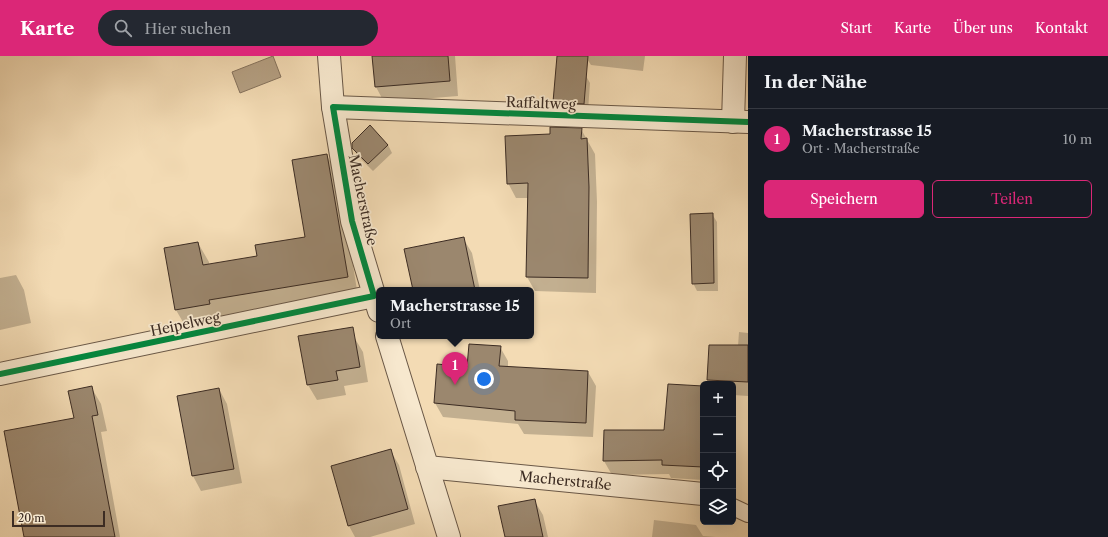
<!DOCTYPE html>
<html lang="de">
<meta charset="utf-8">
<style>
:root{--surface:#171b24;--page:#242831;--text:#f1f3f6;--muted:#9ea1a6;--line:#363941;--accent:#db2777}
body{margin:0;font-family:"Libre Caslon Text",serif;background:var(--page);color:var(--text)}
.controls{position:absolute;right:12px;bottom:12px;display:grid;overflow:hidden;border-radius:6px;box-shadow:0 4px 16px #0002}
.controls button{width:36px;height:36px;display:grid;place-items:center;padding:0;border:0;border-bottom:1px solid var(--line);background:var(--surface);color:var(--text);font:20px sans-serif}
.scale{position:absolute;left:12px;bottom:10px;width:93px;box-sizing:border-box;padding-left:4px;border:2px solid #3c2c23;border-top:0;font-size:11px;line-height:14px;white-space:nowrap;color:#3c2c23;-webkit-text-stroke:3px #f7e8ce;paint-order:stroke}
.you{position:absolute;left:484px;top:323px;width:14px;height:14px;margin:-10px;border:3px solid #fff;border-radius:50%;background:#1a73e8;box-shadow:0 0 0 6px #1a73e833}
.badge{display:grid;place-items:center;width:26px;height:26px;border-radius:50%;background:var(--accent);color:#fff;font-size:13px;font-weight:700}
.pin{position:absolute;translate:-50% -33px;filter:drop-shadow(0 1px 2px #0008)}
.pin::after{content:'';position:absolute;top:21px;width:14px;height:12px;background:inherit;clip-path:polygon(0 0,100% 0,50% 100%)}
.popup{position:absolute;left:376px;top:231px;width:158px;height:52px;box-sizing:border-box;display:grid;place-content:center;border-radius:6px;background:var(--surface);filter:drop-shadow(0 1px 3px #0005);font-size:13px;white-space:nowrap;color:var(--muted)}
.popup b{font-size:15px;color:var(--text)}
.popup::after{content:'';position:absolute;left:50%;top:100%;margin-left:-8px;border:8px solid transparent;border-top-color:var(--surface)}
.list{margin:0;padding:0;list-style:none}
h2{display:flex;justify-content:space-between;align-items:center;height:52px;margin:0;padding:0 16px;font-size:17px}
h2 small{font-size:13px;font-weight:400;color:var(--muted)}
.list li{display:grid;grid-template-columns:26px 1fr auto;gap:12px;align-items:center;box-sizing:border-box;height:60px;padding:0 16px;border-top:1px solid var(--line)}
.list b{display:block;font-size:15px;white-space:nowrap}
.list p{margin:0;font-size:13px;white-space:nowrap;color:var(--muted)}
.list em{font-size:13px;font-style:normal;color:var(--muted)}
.actions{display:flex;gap:8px;padding:12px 16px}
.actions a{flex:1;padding:9px 0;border:1px solid var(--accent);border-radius:6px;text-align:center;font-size:14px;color:var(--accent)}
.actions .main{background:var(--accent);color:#fff}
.icon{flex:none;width:22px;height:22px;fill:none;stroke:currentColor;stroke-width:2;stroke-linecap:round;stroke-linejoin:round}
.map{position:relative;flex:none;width:748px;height:481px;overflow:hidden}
header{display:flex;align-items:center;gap:24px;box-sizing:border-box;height:56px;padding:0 20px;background:var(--accent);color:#fff}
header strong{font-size:19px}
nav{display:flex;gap:22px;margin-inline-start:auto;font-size:14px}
.search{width:280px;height:36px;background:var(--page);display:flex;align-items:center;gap:10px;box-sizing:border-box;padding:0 14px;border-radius:22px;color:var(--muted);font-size:15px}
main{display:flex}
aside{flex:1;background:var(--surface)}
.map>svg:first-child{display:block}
</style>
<header>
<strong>Karte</strong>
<div class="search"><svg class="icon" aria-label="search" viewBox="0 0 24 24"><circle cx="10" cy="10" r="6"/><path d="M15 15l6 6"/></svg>Hier suchen</div>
<nav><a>Start</a><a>Karte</a><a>Über uns</a><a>Kontakt</a></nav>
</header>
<main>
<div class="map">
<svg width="748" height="481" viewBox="0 0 748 481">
<rect width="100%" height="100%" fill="#f3dbb4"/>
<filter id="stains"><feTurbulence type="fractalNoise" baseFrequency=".005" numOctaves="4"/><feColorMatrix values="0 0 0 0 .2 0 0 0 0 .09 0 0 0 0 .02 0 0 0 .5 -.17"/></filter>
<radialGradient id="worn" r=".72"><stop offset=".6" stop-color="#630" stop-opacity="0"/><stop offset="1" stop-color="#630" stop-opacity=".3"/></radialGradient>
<path fill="#b5a083" stroke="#85725d" d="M273,0l8,21 -41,16 -8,-21z"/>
<path fill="#0003" d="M373,0h82l3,40 -74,6 -8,-15z
M585,0h60l-2,15 -52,-6z
M556,17l30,3 4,7 -2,28 -30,-1 -4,-8z
M581,73l14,25 2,48 -1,91 -61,-2 -8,-14 2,-79h-13l-8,-15z
M388,89l4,8 -19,18 -15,-15 -5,-8z
M327,100l11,18 20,122 -171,33 -11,-19 -11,-61 33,-6 11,19v3l49,-8 48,-19z
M712,158l5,8 1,69h-21l-4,-8z
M463,182l9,15 8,37h-66z
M16,219l8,15 7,33 -31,7v-52z
M739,276l9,1v63l-15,-1v-11h-22l-3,-4 2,-34h28z
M300,281h54l9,15 5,30 -24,4 2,9 -29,5 -9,-15z
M500,291l8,14v7l80,4 8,14 -3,51 -69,-3 -6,-10 -75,-7 -8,-14 33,-35z
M91,331l10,17 6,27 -6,1 19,105h-80l36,-118z
M703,331v93l-32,-2 -2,-4 -57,1 -8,-14 1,-30h60z
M219,333l8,15 15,79 -41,8 -8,-15 -15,-80z
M390,394l9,15 16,59 -45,13h-15l-6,-11z
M534,444l9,15 5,22h-42z
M654,464l42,5 7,11 13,1h-64z"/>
<path fill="#9b876e" stroke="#3c2c23" d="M372,0h76l2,25 -75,6z
M557,0h31l-4,48 -31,-2z
M370,69l18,20 -20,19 -16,-16v-5z
M550,71l32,1 -1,11 6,-1 2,49 -1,91 -62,-1 2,-94 -21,1 -2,-48 45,-2z
M327,98l21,123 -139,23 1,4 -35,6 -11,-62 34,-6 5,23 54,-9 -2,-11 50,-8 -13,-77z
M713,157l1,70 -22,1 -2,-70z
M464,181l11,53h-62l-9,-41z
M353,271l7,40 -24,4 2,9 -31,5 -9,-49z
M469,288l32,2 -2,20 89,5 -2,52 -71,-3v-9l-81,-8 3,-39 30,3z
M709,289h39v37l-41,-2z
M668,328l35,2v81l-41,-2v-5l-59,1 1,-31h60z
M92,330l6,29 -6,1 23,121h-91l-20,-106 70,-13 -6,-27z
M219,332l15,81 -42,7 -15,-80z
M391,393l17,60 -60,17 -17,-60z
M535,443l8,38h-38l-7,-31z"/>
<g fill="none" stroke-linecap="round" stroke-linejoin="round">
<g stroke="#6a5847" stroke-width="18">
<path id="service" d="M733,451l15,7"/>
</g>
<g stroke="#6a5847" stroke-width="24">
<g id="minor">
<path d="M329,0l4,51 19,114 27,90"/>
<path d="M333,51l415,15"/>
<path d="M733,66l2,-66"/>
<path d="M387,280l62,201"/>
<path d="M0,318l374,-78"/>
<path id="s1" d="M427,411l276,27"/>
</g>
</g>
<use href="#service" stroke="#f7e8ce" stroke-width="16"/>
<use href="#minor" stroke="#f7e8ce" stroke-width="22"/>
<g stroke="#f7e8ce" stroke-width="8">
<path id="cycleway" d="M0,318l374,-78 -22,-75 -19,-114 415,15"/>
</g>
<use href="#cycleway" stroke="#00873e" stroke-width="6"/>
</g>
<g text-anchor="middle" stroke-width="3.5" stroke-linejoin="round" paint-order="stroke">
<g font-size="14" fill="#3c2c23" stroke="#f7e8ce">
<text transform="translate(541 47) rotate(2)" y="5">Raffaltweg</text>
<text transform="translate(363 144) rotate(78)" y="5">Macherstraße</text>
<text transform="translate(185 268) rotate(-12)" y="5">Heipelweg</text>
<text dy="5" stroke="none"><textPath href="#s1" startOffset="139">Macherstraße</textPath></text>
</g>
</g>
<rect width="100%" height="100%" filter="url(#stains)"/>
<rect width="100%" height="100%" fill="url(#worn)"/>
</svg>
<div class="controls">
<button>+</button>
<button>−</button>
<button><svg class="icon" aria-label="locate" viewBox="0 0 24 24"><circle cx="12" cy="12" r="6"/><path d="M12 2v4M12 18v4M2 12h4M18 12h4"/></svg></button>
<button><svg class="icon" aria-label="layers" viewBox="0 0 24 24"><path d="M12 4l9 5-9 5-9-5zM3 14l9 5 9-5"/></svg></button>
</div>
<div class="scale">20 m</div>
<div class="you"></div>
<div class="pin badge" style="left:455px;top:329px">1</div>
<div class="popup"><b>Macherstrasse 15</b>Ort</div>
</div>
<aside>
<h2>In der Nähe<small></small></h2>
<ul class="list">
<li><span class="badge">1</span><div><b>Macherstrasse 15</b><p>Ort · Macherstraße</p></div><em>10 m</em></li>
</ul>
<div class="actions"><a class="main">Speichern</a><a>Teilen</a></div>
</aside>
</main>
